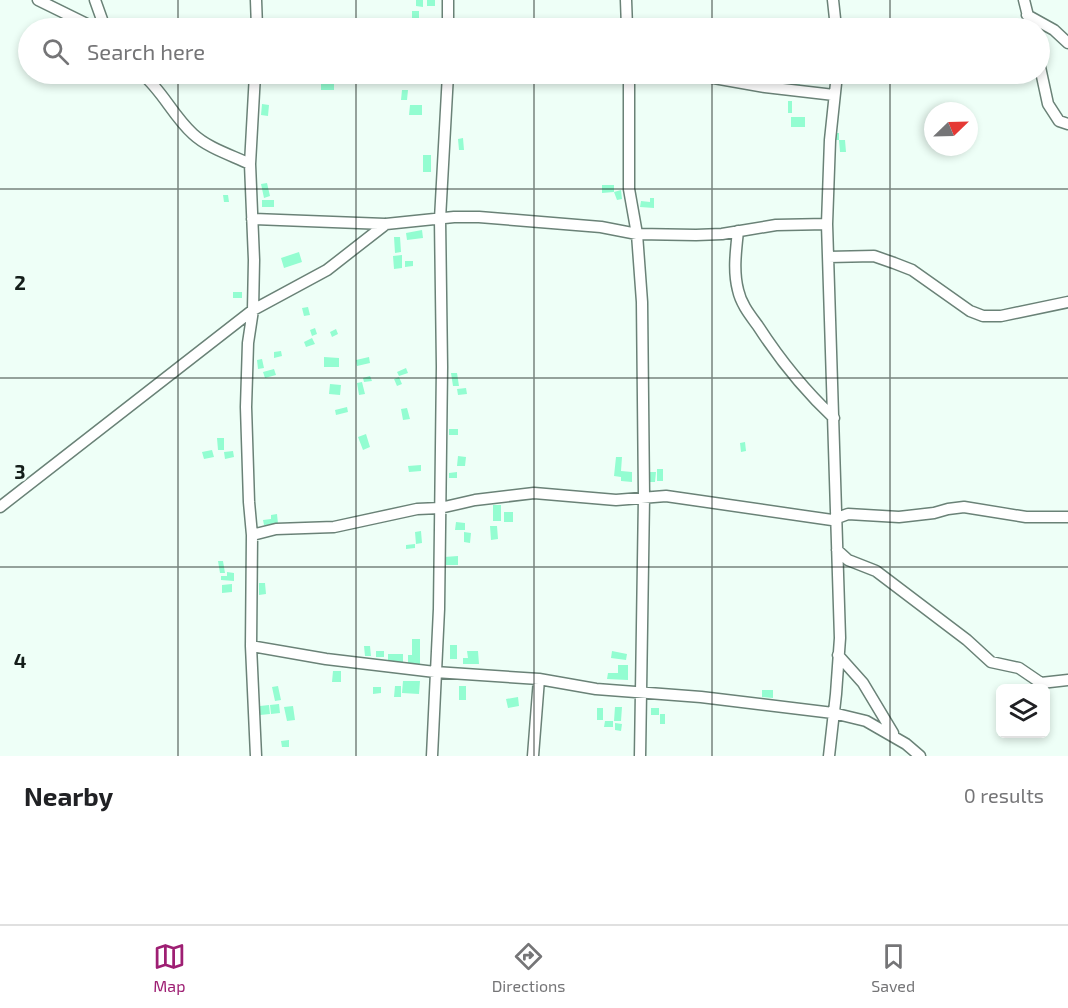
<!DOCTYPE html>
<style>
:root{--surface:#fff;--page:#f6f6f6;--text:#202124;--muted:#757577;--line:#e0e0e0;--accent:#9e1f73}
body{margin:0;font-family:"Exo 2",sans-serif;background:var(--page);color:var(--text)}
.controls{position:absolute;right:18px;bottom:18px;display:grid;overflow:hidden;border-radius:9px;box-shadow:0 3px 9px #0003}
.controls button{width:54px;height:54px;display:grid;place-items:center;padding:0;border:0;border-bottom:2px solid var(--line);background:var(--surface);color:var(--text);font:30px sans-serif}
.compass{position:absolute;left:924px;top:102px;width:54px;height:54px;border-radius:50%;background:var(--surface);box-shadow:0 3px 9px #0003;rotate:67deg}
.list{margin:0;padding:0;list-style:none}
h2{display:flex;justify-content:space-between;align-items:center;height:78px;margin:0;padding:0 24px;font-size:26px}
h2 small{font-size:20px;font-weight:400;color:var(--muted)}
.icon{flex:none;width:33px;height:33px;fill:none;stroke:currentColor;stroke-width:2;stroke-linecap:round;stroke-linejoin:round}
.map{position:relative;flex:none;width:1068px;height:756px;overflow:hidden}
.search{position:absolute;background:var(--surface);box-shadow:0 3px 9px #0003;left:18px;right:18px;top:18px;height:66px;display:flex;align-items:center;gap:15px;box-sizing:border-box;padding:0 21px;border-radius:33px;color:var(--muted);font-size:22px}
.sheet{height:168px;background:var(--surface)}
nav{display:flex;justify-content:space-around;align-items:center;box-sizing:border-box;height:84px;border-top:2px solid var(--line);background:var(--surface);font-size:16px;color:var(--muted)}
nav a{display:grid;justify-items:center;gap:3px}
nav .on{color:var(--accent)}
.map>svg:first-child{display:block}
</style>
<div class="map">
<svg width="1068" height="756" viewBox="0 0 1068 756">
<rect width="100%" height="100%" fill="#eefff7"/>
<path fill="#93fdd1" d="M416,0h7v7l-7,-1z
M427,0h8v6h-8z
M412,11h7v8h-7z
M321,74h13v16h-13z
M793,75h6l1,12h-6z
M402,90h6l-1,10h-6z
M788,101h4v12h-4z
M262,104l7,1 -1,11 -7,-1z
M410,105h12v10h-13z
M791,117h14v10h-14z
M831,133h8v7h6l1,12h-6l-1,-12h-8z
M463,138l1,12h-5l-1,-11z
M423,155h8v17h-8z
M267,183l3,13 -6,2 -3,-14z
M602,185h12v7l7,-2 1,9 -5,1 -3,-8 -12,1z
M223,195h5l1,7h-5z
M650,198h4v10l-14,-1 1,-6 9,1z
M262,200h12v7h-12z
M422,230l1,8 -16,2 -1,-7z
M394,237h6l1,15 -6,1z
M299,252l3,10 -18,6 -3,-10z
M402,255v13l-8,1 -1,-13z
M405,261h8v5l-8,1z
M233,292h9v6h-9z
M308,307l2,8 -6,1 -2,-8z
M315,328l2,6 -5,2 -2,-6z
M336,329l2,5 -6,3 -2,-5z
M312,338l3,6 -9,3 -2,-5z
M281,351l1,5 -8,2v-6z
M324,357l15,1v9h-15z
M369,357l1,6 -13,3 -1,-6z
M262,359l2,9 -6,1 -1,-9z
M406,368l2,5 -9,3 -2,-4z
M274,369l2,6 -11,3 -2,-6z
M451,373h6l2,13h-6z
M370,376l2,5 -8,1 -1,-4z
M399,377l3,7 -5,2 -3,-7z
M362,382l3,12 -6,1 -2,-12z
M330,384l11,1 -1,10 -11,-1z
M466,388l1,6 -9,1 -1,-6z
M347,407l1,5 -12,3 -1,-5z
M407,408l3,11 -7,1 -2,-11z
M449,429h9v6h-9z
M366,434l4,13 -7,3 -5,-13z
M217,438h7v12h-6z
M745,442l1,9 -5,1 -1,-9z
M212,450l2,7 -10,2 -2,-7z
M233,451l1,6 -9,2 -1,-7z
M458,456l8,1 -1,9h-8z
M616,457h6l-1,14 11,1v10l-11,-1v-4l-7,-1z
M421,465v6l-12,1 -1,-6z
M657,469h6v12h-6z
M457,472v6h-8v-5z
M647,472h9l-1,10h-8z
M493,505h8v16h-8z
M504,512h9v10h-9z
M277,514l1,10 -14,1 -1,-5 8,-1v-4z
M456,522l9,1v7h-10z
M490,526h7l1,13 -7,1z
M421,531l1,12 -6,1 -1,-12z
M464,532l7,1 -1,10 -6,-1z
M415,544v4l-9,1v-4z
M458,556v9h-14v-8z
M218,561h5l2,12h-5z
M227,572l7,1v8l-13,-1v-4h6z
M259,583h6l1,11 -7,1z
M232,584v8l-10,1v-8z
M412,639h8v25h-12v-9h4z
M450,645h7v14h-7z
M364,646h6l1,10h-6z
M376,651h8v6h-8z
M467,651h11l1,13h-16v-6h5z
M612,651l15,3 -1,6 -15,-2z
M388,654h15v8h-15z
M618,665h10v15l-21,-1 1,-6h10z
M333,671h8v11h-9z
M403,681h17l-1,13 -17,-1z
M278,686l3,14 -6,1 -3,-14z
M395,686h6v11h-7z
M459,686h7v14h-7z
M373,687h8v6l-8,1z
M762,690h11v8l-11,-1z
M518,697l1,9 -11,2 -2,-9z
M279,704l1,9 -9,1 -1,-9z
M269,705l1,9 -10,1v-9z
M293,706l2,14 -8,1 -3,-14z
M615,707h7l-1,14h-7z
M597,708h6v12h-6z
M651,708h8v7h-8z
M660,714h5v10h-5z
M605,721h8v6h-9z
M615,723l7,1 -1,7 -6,-1z
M289,740v7h-7l-1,-6z"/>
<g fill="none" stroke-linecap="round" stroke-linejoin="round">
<g stroke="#6a8277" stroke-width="13">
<path id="minor" d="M38,0l57,28
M95,0l10,28
M256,0l1,28
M626,0l1,28
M833,0l3,28
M1024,0l7,28
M1027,15l27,15 14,13
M448,28v-28
M1040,67l8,37 11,17 9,3
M142,74c20,16 31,42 51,60 15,14 38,21 57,30
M255,74l-5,90 4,96 -1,50 -5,33 -2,64 3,95 3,33 -1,111 5,110
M629,74v115l8,45 5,68 2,195 -4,259
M672,74l25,1 68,12 69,8
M252,219l133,5
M738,231c-2,19 -5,40 0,59 3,14 12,25 20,36 22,34 46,64 76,92
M828,257l46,-1 20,7 18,7 58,41 13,5h18l67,-14
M0,507l253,-197 74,-40 59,-46 68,-7h25l122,10 36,7 59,1 26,-1 54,-9 51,-1
M252,535l24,-6 58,-2 83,-18 23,-1 35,-8 59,-7 82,7 50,-4 166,24 16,-6 51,3 35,-4 14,-4 16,-2 62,10h42
M837,550l11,10 28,11 91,69 24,22 28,6 22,15 27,-3
M251,646l75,13 109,13 104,7 57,10 105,8 132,16 33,8 40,23 14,12
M838,655l25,28 30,50
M432,756l7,-147 3,-242 -2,-148 8,-145
M533,756l6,-77
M829,756l7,-62 4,-56 -13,-414 3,-84 7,-66"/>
</g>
<use href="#minor" stroke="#fff" stroke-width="10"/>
</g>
<path fill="none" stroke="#141e1a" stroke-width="1.5" stroke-opacity="0.55" d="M178,0v28M356,0v28M534,0v28M712,0v28M890,0v28M178,74v682M356,74v682M534,74v682M712,74v682M890,74v682M0,189h1068M0,378h1068M0,567h1068"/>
<g font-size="20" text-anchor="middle" font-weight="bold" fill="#141e1a" stroke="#eefff7" stroke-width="5" stroke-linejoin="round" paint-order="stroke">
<text x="20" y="290">2</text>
<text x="20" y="479">3</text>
<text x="20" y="668">4</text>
</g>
</svg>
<div class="controls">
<button><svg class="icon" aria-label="layers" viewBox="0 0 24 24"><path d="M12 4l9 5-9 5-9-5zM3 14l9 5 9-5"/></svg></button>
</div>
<svg class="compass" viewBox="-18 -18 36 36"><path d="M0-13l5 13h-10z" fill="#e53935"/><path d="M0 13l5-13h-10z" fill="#757577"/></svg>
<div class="search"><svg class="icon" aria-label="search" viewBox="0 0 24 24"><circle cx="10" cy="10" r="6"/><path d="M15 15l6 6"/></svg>Search here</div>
</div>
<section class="sheet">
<h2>Nearby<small>0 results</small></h2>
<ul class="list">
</ul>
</section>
<nav>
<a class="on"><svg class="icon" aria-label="map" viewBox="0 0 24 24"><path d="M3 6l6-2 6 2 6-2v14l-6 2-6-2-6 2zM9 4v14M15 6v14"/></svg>Map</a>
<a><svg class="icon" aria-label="directions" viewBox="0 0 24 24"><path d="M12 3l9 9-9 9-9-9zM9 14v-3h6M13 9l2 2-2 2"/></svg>Directions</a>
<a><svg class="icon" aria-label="saved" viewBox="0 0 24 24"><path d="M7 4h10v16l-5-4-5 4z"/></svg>Saved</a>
</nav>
